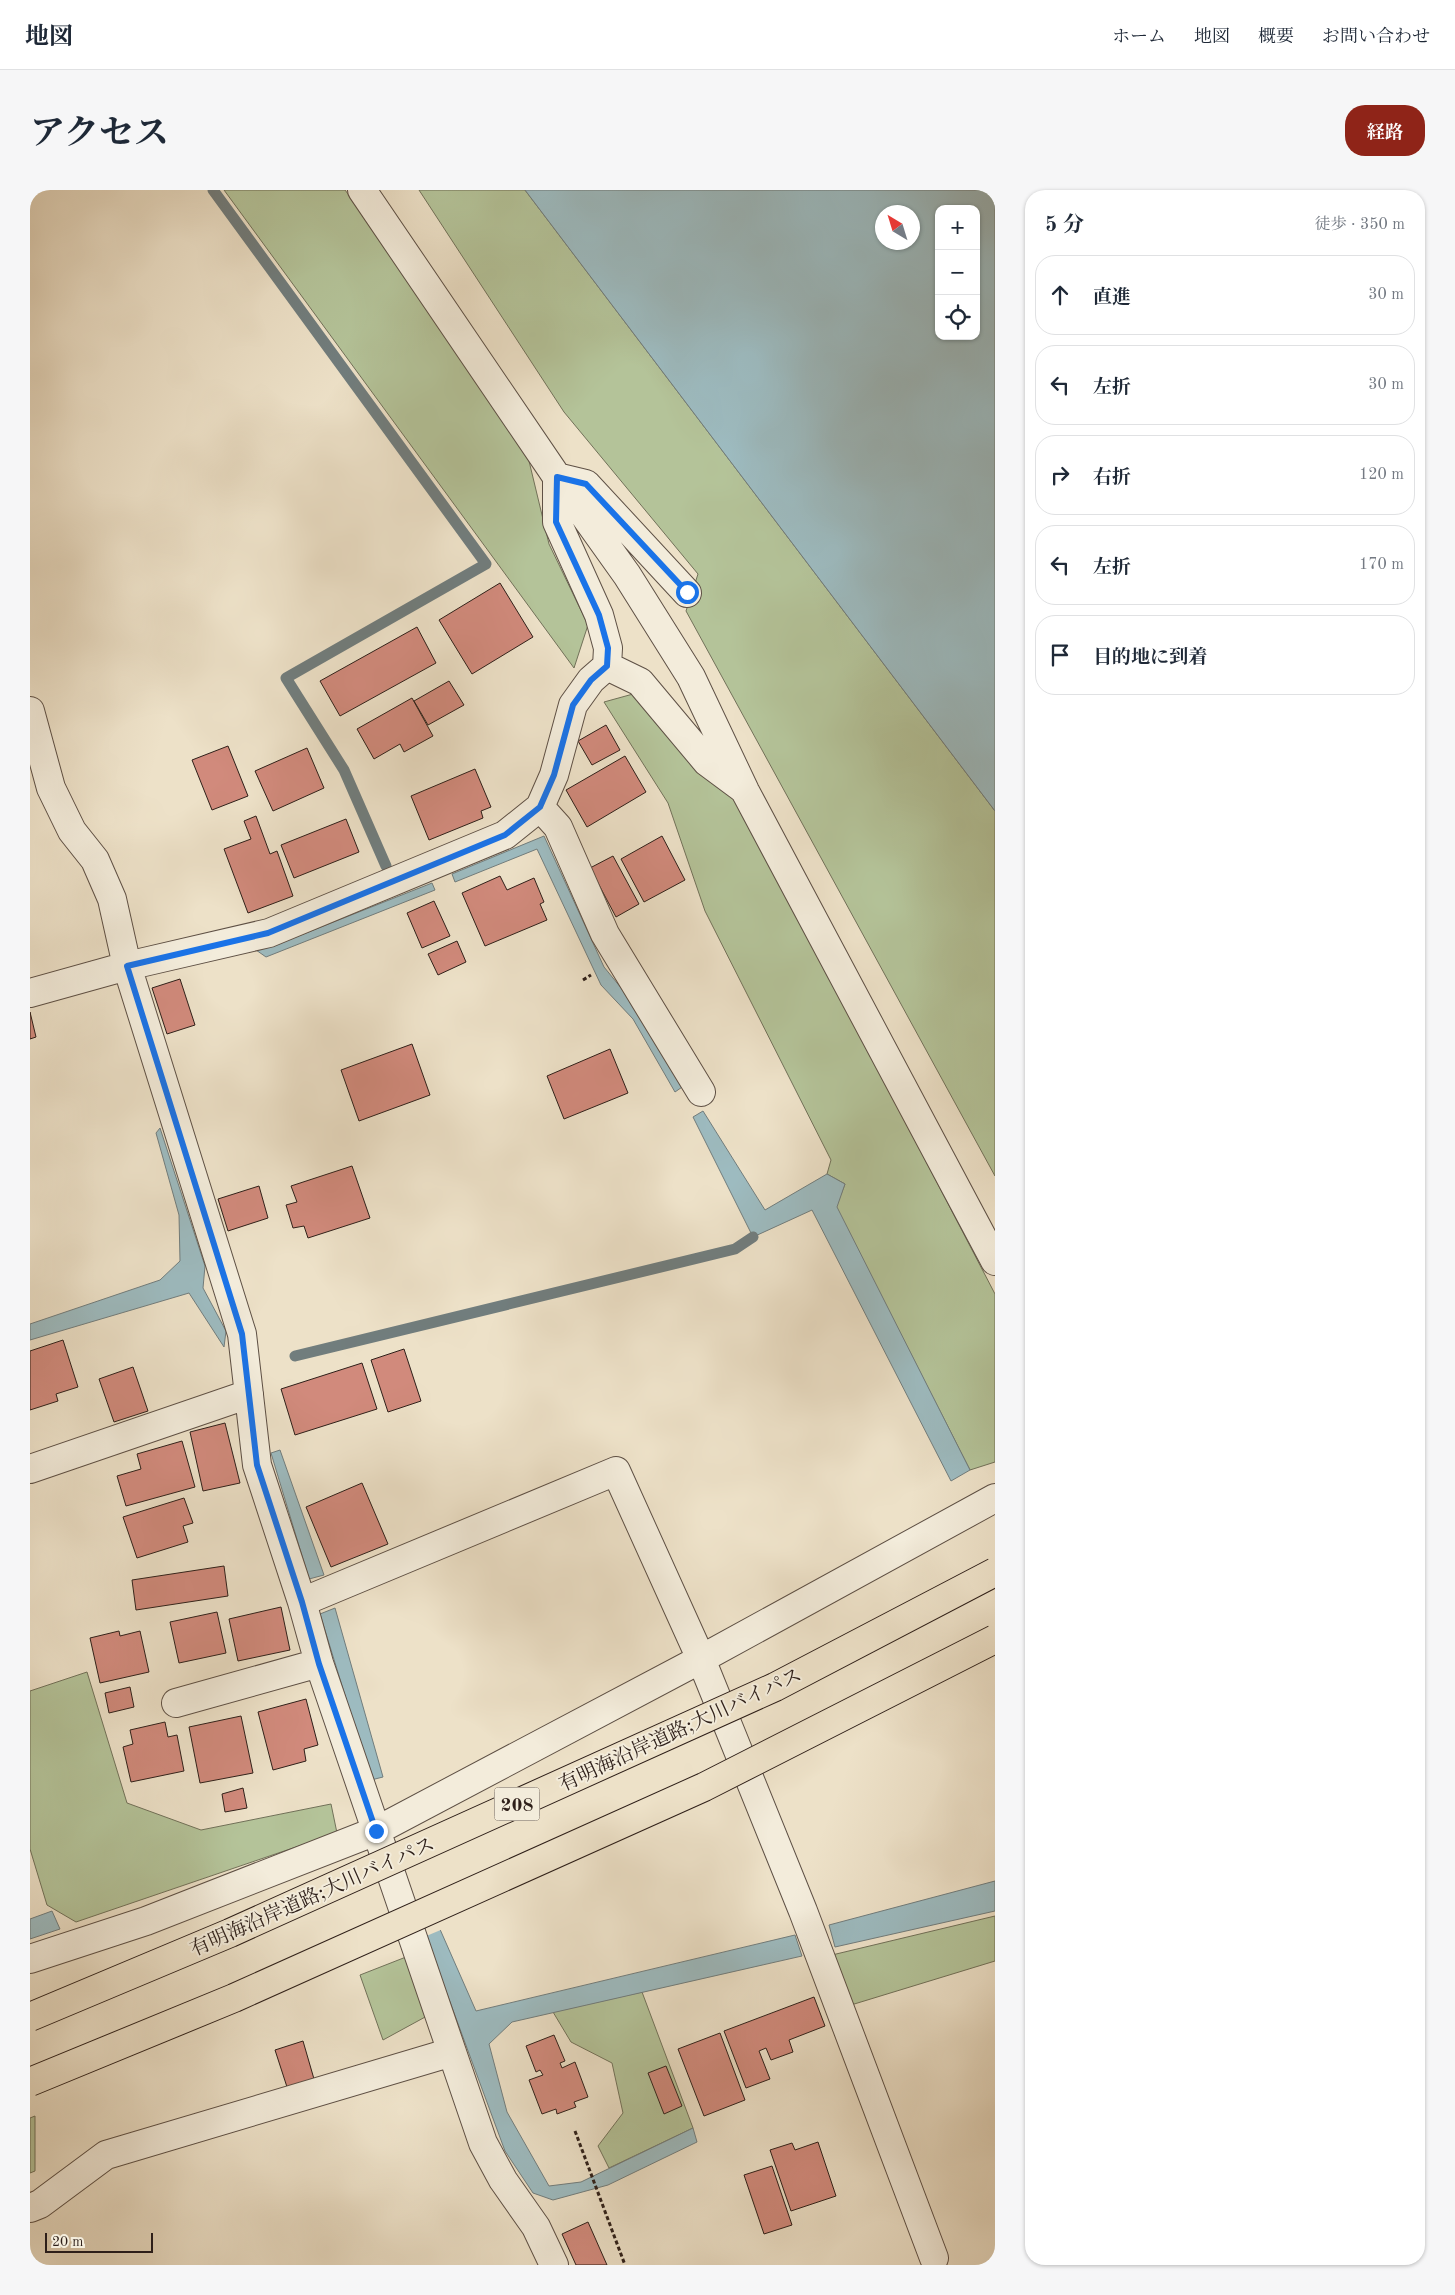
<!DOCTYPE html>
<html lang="ja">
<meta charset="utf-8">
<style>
:root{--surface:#fff;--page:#f6f6f7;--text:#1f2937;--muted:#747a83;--line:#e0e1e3;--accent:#8f2418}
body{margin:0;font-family:"Old Standard TT","Noto Serif JP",serif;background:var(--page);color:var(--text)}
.controls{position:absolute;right:15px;top:15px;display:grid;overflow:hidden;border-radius:10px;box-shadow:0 1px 4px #0004}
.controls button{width:45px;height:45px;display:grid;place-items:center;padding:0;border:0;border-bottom:1px solid var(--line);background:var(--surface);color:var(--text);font:25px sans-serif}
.compass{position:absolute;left:845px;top:15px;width:45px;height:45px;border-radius:50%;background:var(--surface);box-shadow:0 1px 4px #0004;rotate:322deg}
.scale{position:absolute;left:15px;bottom:12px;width:108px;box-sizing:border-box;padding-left:5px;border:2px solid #2e1f19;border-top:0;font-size:14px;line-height:18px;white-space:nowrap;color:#2e1f19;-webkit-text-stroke:4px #f3ecdb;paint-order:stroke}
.stop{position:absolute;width:15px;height:15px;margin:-11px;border:4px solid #1a73e8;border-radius:50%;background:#fff}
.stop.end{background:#1a73e8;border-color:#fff;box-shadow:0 1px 5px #0008}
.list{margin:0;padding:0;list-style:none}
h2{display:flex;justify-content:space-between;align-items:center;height:65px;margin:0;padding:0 20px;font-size:21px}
h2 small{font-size:16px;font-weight:400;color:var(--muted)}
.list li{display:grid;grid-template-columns:32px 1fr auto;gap:15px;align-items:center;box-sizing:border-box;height:80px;margin:0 10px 10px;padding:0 10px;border:1px solid var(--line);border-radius:20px}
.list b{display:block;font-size:19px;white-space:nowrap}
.list em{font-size:16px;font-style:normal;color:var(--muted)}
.icon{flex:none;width:28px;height:28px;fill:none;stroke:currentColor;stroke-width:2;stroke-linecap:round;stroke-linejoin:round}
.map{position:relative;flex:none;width:965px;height:2075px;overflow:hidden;border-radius:20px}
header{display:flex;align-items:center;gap:30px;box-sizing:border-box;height:70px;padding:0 25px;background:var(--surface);border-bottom:1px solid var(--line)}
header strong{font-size:24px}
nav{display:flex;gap:28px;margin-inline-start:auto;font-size:18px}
.intro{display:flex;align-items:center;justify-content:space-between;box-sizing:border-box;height:120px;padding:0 30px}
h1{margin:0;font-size:35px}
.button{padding:12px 22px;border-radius:20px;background:var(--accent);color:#fff;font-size:18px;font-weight:700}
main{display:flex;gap:30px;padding:0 30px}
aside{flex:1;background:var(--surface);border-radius:20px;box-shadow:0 1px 4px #0004}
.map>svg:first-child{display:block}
</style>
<header>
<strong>地図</strong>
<nav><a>ホーム</a><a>地図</a><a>概要</a><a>お問い合わせ</a></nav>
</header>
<div class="intro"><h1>アクセス</h1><a class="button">経路</a></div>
<main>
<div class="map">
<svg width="965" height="2075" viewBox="0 0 965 2075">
<rect width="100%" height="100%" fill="#ede1c8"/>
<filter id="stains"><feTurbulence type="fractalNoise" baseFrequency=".004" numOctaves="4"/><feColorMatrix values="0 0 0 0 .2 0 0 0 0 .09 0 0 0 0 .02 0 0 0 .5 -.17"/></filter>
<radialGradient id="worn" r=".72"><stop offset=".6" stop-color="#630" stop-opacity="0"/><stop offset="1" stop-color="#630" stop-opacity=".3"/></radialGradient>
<path fill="#b4c399" stroke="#717159" d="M194,0h121l43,57 141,214 20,83 39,81 -14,43z
M389,0h106l470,621v365l-309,-565 12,-37 -134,-162z
M603,504l64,78 40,26 258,496v168l-25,8 -134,-263 9,-23 -18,-10 4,-14 -126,-249 -37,-108 -64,-101z
M57,1482l40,131 74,27 130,-26 6,29 -261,89 -29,-17 -17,-56v-158z
M965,1726v45l-144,44 -19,-50z
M376,1767l21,59 -44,24 -23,-65z
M612,1802l51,136 -84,40 -11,-22 25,-33 -11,-50 -41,-21 -18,-30z
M5,1926v55l-5,2v-55z"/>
<path fill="#9dbbc0" stroke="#717d7d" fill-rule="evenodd" d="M495,0h470v621zM909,19h37v127h-37zM852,22h30v30h-30z
M514,646l60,131 31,38 50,80 -10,7 -42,-73 -32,-34 -64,-136 -82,33 -3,-8z
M402,693l3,7 -169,67 -10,-7 17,-4z
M673,921l62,99 62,-36 18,10 -8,23 133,263 -19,11 -139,-271 -59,27 -60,-120z
M130,938l45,138 -2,22 23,43 -2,16 -35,-54 -159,47v-16l130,-44 20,-19 -1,-46 -23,-82z
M250,1260l44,125 -15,4 -38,-126z
M305,1418l48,169 -12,3 -51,-166z
M965,1691v30l-160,36 -6,-22z
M394,1703l52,118 319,-76 7,21 -290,66 -23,22 18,68 42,74 32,-4 112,-54 4,14 -89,43 -55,15 -20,-7 -28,-42 -93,-252z
M22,1721l8,18 -30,10v-20z"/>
<path fill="#ede1c8" d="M393,1701h3l17,38 -19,8 -13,-40z"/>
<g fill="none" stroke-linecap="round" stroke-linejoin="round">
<path stroke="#717d7d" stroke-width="11" d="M183,0l273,374 -200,114 58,92 42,96
M265,1166l440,-107 18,-12"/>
</g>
<path fill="#d18a7c" stroke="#2e1f19" d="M470,393l33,54 -61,37 -33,-54z
M387,437l19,36 -96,53 -20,-35z
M419,491l15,24 -36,20 -14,-24z
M382,508l21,38 -29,16 -4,-8 -26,15 -17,-30z
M576,535l14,25 -28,15 -14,-24z
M198,556l20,50 -36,14 -20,-50z
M277,558l17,40 -51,23 -18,-40z
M595,566l21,36 -59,35 -21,-37z
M445,579l16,38 -10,4 2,7 -54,22 -18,-44z
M226,626l14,38 7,-3 16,45 -45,17 -24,-64 27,-10 -7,-18z
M316,629l13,33 -65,26 -13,-33z
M632,646l23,44 -41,22 -23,-43z
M583,666l26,48 -23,13 -26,-49z
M470,686l7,14 27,-12 10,24 -4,2 7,16 -62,26 -23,-53z
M404,711l16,35 -28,12 -15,-35z
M427,751l9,21 -28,13 -10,-21z
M150,789l15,46 -28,9 -15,-46z
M0,822l6,25 -6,2z
M382,854l18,51 -71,26 -18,-51z
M580,859l18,44 -64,26 -17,-43z
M322,976l18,52 -62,20 -4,-12 -11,2 -7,-23 11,-3 -6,-16z
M229,996l9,32 -40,13 -10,-32z
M33,1150l15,47 -22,7 2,7 -28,9v-59z
M374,1159l17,52 -33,11 -17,-52z
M332,1173l15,46 -82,26 -14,-46z
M103,1177l15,44 -34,11 -15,-43z
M195,1233l15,60 -37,8 -13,-59z
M152,1251l13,46 -69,19 -9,-30 24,-7 -4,-15z
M332,1293l26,61 -57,23 -25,-60z
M154,1308l9,25 -10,3 5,16 -51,16 -14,-41z
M194,1376l4,30 -92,14 -4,-30z
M251,1417l9,43 -52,11 -9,-42z
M187,1422l9,41 -47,10 -9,-41z
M89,1441l1,5 20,-5 9,41 -49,11 -10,-45z
M100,1497l4,20 -25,6 -4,-20z
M276,1509l12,46 -14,4 2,12 -33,9 -15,-58z
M211,1526l12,57 -53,10 -11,-56z
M135,1532l3,15 9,-2 7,36 -53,11 -8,-35 10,-3 -3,-14z
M213,1598l4,20 -22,4 -3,-18z
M784,1807l11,29 -36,14 4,12 -22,8 -5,-12 -7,3 11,28 -24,9 -22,-57z
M690,1843l25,67 -41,16 -26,-67z
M524,1845l11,26 -5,2 2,5 13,-6 13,35 -14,5 2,5 -19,7 -1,-5 -14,5 -13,-34 14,-5 -3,-5 -4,2 -10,-26z
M273,1851l11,38 -27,8 -12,-37z
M636,1876l16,40 -18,8 -16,-41z
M788,1952l18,54 -45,15 -21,-61 22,-7 3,7z
M742,1976l20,59 -28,9 -20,-59z
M558,2032l19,43h-31l-14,-31z"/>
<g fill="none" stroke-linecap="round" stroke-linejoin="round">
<g stroke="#5e5045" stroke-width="30">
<path id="minor" d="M332,0l195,287 70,98 64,102 54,114 250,470
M527,287l29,7 101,109
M577,476l33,16 67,80 35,26
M0,521l21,77 21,43 23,29 17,39 15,67 115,368 15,131 45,137 17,61 164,480 20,37 33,47 18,38
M510,617l18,20 47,107 96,158
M0,803l97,-27 142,-33 236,-98 35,-28 14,-32 19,-70 18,-25 16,-14 1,-18 -9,-33 -42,-93v-45
M0,1279l219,-75
M272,1412l314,-131 85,188 102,252 131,347
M146,1513l143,-40
M0,1769l116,-38 230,-90 325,-172 294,-161
M0,2018l10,-4 66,-49 346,-103"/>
</g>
<path stroke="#2e1f19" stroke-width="3" stroke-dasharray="4 2.5" stroke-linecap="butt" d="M553,790l8,-5
M545,1941l50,134"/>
<use href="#minor" stroke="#f3ecdb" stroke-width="28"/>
<g stroke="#2e1f19" stroke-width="30" stroke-linecap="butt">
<path id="highway-bridge" d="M0,1827l200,-84 545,-246 220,-115
M0,1892l204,-84 470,-211 291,-148"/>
</g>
<use href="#highway-bridge" stroke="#ede1c8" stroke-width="28"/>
</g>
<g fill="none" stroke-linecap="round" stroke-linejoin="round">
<path stroke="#1a73e8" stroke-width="6" d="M346,1641l-57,-167 -17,-62 -45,-137 -15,-131 -115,-368 141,-33 237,-98 35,-28 14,-32 19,-70 18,-25 16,-14 1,-18 -9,-33 -43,-93 1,-45 29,7 101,108"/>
</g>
<g text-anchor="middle" stroke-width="4" stroke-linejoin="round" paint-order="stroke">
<rect fill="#f3ecdb" stroke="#695c53" stroke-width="1" x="464.5" y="1597.5" width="45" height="33" rx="4"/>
<g font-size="19" font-weight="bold" fill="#2e1f19">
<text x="487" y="1621">208</text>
</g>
<g font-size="20" fill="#2e1f19" stroke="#f3ecdb">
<text transform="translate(650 1539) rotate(-25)" y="7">有明海沿岸道路;大川バイパス</text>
<text transform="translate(282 1706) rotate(-24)" y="7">有明海沿岸道路;大川バイパス</text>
</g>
</g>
<rect width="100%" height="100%" filter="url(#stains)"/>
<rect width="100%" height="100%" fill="url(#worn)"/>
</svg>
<div class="controls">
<button>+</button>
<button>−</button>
<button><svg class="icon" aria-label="locate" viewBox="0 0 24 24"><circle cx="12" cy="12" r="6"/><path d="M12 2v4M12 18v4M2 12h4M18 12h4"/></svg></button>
</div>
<svg class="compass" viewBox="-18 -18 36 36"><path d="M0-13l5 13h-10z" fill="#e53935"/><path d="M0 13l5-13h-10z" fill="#747a83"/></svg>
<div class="scale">20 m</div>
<div class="stop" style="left:657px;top:402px"></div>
<div class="stop end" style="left:346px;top:1641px"></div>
</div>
<aside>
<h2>5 分<small>徒歩 · 350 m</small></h2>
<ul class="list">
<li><svg class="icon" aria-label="ahead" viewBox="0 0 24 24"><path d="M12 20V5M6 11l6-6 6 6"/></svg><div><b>直進</b></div><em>30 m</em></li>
<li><svg class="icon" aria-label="left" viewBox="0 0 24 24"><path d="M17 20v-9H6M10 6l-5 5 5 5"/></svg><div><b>左折</b></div><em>30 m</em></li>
<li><svg class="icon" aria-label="right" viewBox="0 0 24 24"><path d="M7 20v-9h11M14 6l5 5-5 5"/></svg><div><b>右折</b></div><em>120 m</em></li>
<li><svg class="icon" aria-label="left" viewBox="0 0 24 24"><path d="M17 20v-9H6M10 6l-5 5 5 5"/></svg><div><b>左折</b></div><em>170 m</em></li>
<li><svg class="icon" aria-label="arrive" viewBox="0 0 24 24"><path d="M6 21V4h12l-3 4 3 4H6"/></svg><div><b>目的地に到着</b></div></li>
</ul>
</aside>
</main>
